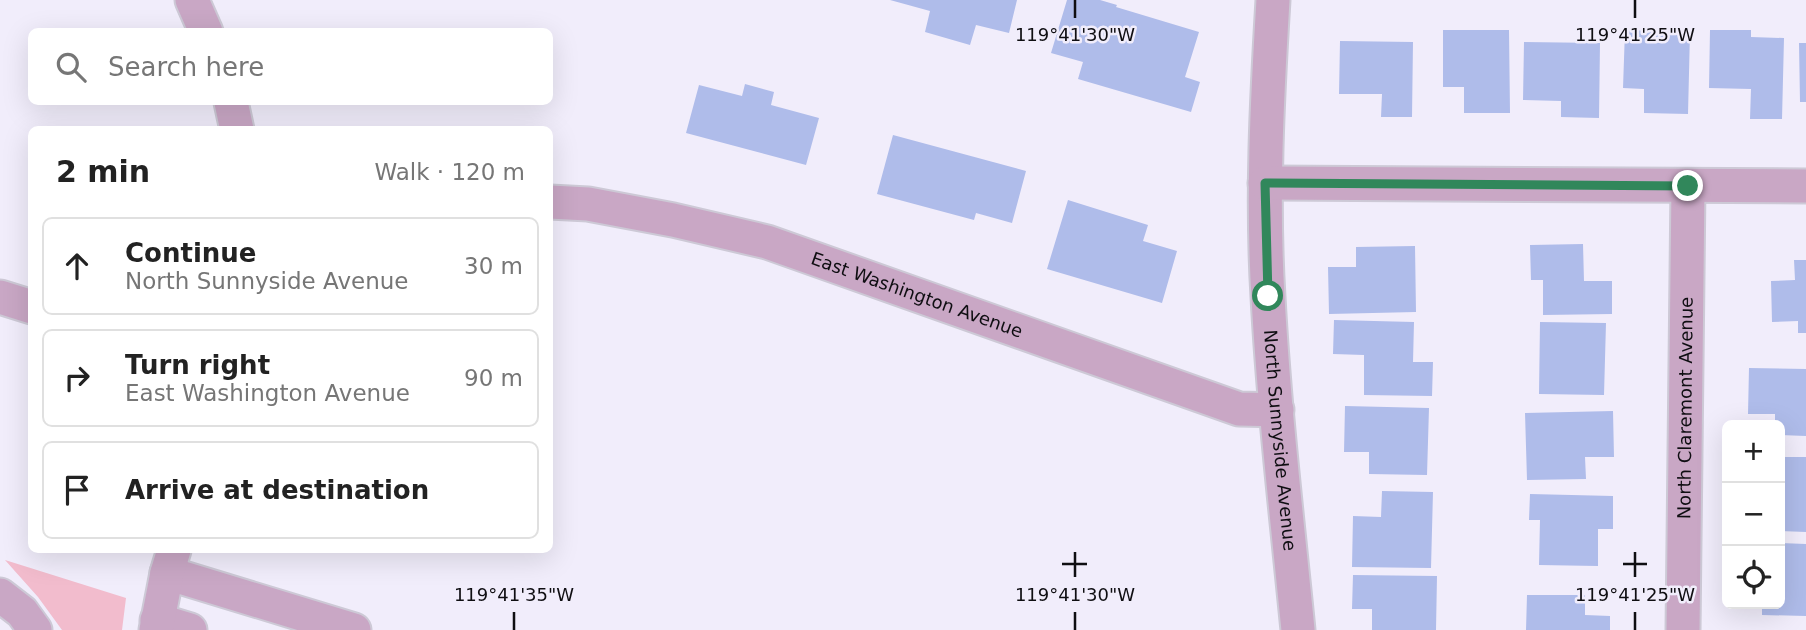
<!DOCTYPE html>
<meta charset="utf-8">
<style>
:root{--surface:#fff;--page:#f2f2f2;--text:#222;--muted:#767676;--line:#e0e0e0}
body{margin:0;font-family:"DejaVu Sans",sans-serif;background:var(--page);color:var(--text)}
.controls{position:absolute;right:21px;bottom:21px;display:grid;overflow:hidden;border-radius:10px;box-shadow:0 7px 28px #0002}
.controls button{width:63px;height:63px;display:grid;place-items:center;padding:0;border:0;border-bottom:2px solid var(--line);background:var(--surface);color:var(--text);font:35px sans-serif}
.stop{position:absolute;width:21px;height:21px;margin:-16px;border:5px solid #31875b;border-radius:50%;background:#fff}
.stop.end{background:#31875b;border-color:#fff;box-shadow:0 2px 7px #0008}
.list{margin:0;padding:0;list-style:none}
h2{display:flex;justify-content:space-between;align-items:center;height:91px;margin:0;padding:0 28px;font-size:30px}
h2 small{font-size:23px;font-weight:400;color:var(--muted)}
.list li{display:grid;grid-template-columns:46px 1fr auto;gap:21px;align-items:center;box-sizing:border-box;height:98px;margin:0 14px 14px;padding:0 14px;border:2px solid var(--line);border-radius:10px}
.list b{display:block;font-size:26px;white-space:nowrap}
.list p{margin:0;font-size:23px;white-space:nowrap;color:var(--muted)}
.list em{font-size:23px;font-style:normal;color:var(--muted)}
.icon{flex:none;width:38px;height:38px;fill:none;stroke:currentColor;stroke-width:2;stroke-linecap:round;stroke-linejoin:round}
.map{position:relative;flex:none;width:1806px;height:630px;overflow:hidden}
.search{position:absolute;background:var(--surface);box-shadow:0 7px 28px #0002;left:28px;top:28px;width:525px;height:77px;display:flex;align-items:center;gap:18px;box-sizing:border-box;padding:0 24px;border-radius:10px;color:var(--muted);font-size:26px}
.panel{position:absolute;background:var(--surface);box-shadow:0 7px 28px #0002;left:28px;top:126px;width:525px;height:427px;border-radius:10px}
.map>svg:first-child{display:block}
</style>
<div class="map">
<svg width="1806" height="630" viewBox="0 0 1806 630">
<rect width="100%" height="100%" fill="#f1edfb"/>
<path fill="#f2bccd" d="M5,560l121,38 -4,32h-60l-24,-33z"/>
<path fill="#afbcea" d="M890,0h127l-8,33 -33,-8 -6,20 -45,-13 5,-21z
M1067,0h33l17,5 -1,2 83,25 -14,45 15,5 -9,30 -113,-33 5,-17 -32,-9z
M1443,30h66l1,83h-46v-26h-21z
M1625,30l65,2 -2,82 -44,-1v-24l-21,-1z
M1710,30h41v7l33,1 -2,81h-32l1,-30 -42,-1z
M1340,41l73,1 -1,75h-31l1,-23h-43z
M1524,42l76,1 -1,75 -38,-1v-16l-38,-1z
M1799,43h7v59h-6z
M745,84l29,8 -3,13 48,13 -13,47 -120,-32 13,-48 43,11z
M893,135l133,36 -14,52 -36,-10 -2,7 -97,-26z
M1068,200l80,25 -5,16 34,10 -15,52 -115,-34z
M1583,244l1,37h28v33l-69,1v-35h-12l-1,-35z
M1415,246l1,66 -87,2 -1,-47h28v-20z
M1794,260h12v73h-8v-12l-26,1 -1,-41 24,-1z
M1334,320l80,2 -1,40h20l-1,34 -68,-1v-40l-31,-1z
M1540,322l66,1 -2,72 -65,-1z
M1749,368l57,1v67l-26,-1v-10h-5v-11h-27z
M1345,406l84,2 -2,67 -58,-1v-22h-25z
M1613,411l1,46h-29l1,22 -59,1 -2,-67z
M1780,457h26v75l-26,-1z
M1382,491l51,1 -2,76 -79,-1 1,-51 28,1z
M1530,494l83,2v33h-15v37l-59,-1 1,-45h-11z
M1780,543l26,1v72l-44,-1v-11h18z
M1353,575l84,1 -1,54h-64v-21h-20z
M1527,595h58v20l25,1v14h-84z"/>
<g fill="none" stroke-linecap="round" stroke-linejoin="round">
<g stroke="#cdc9d6" stroke-width="37">
<g id="street">
<path d="M192,0l14,32"/>
<path id="s1" d="M1273,0c-6,99 -11,198 -5,297 6,111 19,222 30,333"/>
<path d="M231,102l6,28"/>
<path d="M1265,183l541,3"/>
<path id="s2" d="M550,202l38,2 85,16 94,22 472,167 38,1"/>
<path d="M0,297l32,10"/>
<path d="M167,573l187,57"/>
<path d="M0,595l22,17 13,18"/>
<path d="M157,620l33,10"/>
<path d="M156,630l11,-57 7,-23"/>
<path id="s3" d="M1683,630l5,-444"/>
</g>
</g>
<use href="#street" stroke="#c9a7c5" stroke-width="33"/>
</g>
<g fill="none" stroke-linecap="round" stroke-linejoin="round">
<path stroke="#31875b" stroke-width="9" d="M1268,296l-3,-113 423,3"/>
</g>
<path fill="none" stroke="#0f0e12" stroke-width="2.5" d="M1075,0v18M1635,0v18M1075,552v25M1635,552v25M1062,564h25M1623,564h24M514,612v18M1075,612v18M1635,612v18"/>
<g text-anchor="middle" stroke-width="5" stroke-linejoin="round" paint-order="stroke">
<g font-size="18" fill="#0f0e12" stroke="#f1edfb">
<text dy="6" stroke="none"><textPath href="#s2" startOffset="380">East Washington Avenue</textPath></text>
<text dy="6" stroke="none"><textPath href="#s3" startOffset="222">North Claremont Avenue</textPath></text>
<text dy="6" stroke="none"><textPath href="#s1" startOffset="441">North Sunnyside Avenue</textPath></text>
</g>
</g>
<g font-size="18" text-anchor="middle" fill="#0f0e12" stroke="#f1edfb" stroke-width="5" stroke-linejoin="round" paint-order="stroke">
<text x="1075" y="41">119°41'30"W</text>
<text x="1635" y="41">119°41'25"W</text>
<text x="514" y="601">119°41'35"W</text>
<text x="1075" y="601">119°41'30"W</text>
<text x="1635" y="601">119°41'25"W</text>
</g>
</svg>
<div class="controls">
<button>+</button>
<button>−</button>
<button><svg class="icon" aria-label="locate" viewBox="0 0 24 24"><circle cx="12" cy="12" r="6"/><path d="M12 2v4M12 18v4M2 12h4M18 12h4"/></svg></button>
</div>
<div class="stop" style="left:1268px;top:296px"></div>
<div class="stop end" style="left:1688px;top:186px"></div>
<div class="search"><svg class="icon" aria-label="search" viewBox="0 0 24 24"><circle cx="10" cy="10" r="6"/><path d="M15 15l6 6"/></svg>Search here</div>
<section class="panel">
<h2>2 min<small>Walk · 120 m</small></h2>
<ul class="list">
<li><svg class="icon" aria-label="ahead" viewBox="0 0 24 24"><path d="M12 20V5M6 11l6-6 6 6"/></svg><div><b>Continue</b><p>North Sunnyside Avenue</p></div><em>30 m</em></li>
<li><svg class="icon" aria-label="right" viewBox="0 0 24 24"><path d="M7 20v-9h11M14 6l5 5-5 5"/></svg><div><b>Turn right</b><p>East Washington Avenue</p></div><em>90 m</em></li>
<li><svg class="icon" aria-label="arrive" viewBox="0 0 24 24"><path d="M6 21V4h12l-3 4 3 4H6"/></svg><div><b>Arrive at destination</b></div></li>
</ul>
</section>
</div>
